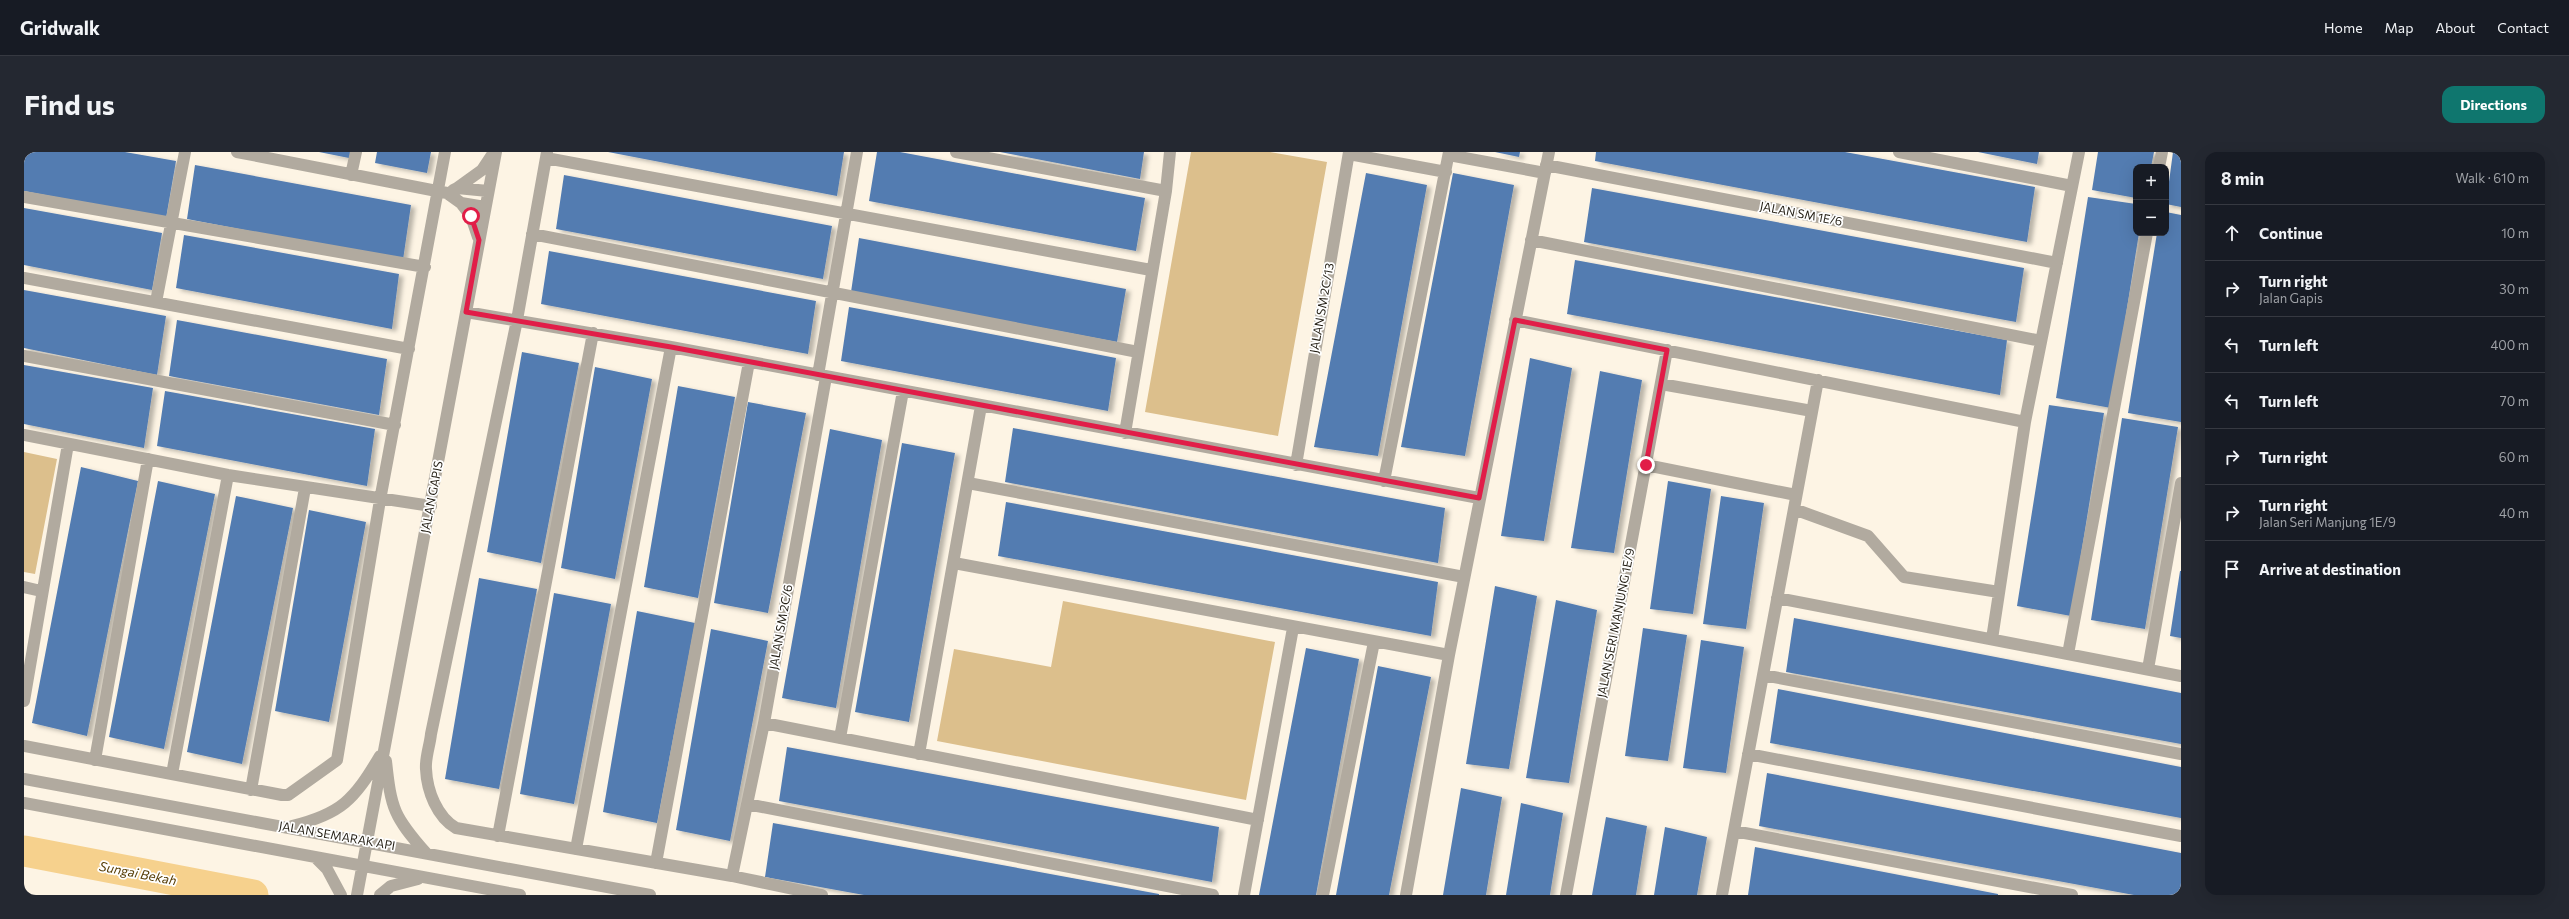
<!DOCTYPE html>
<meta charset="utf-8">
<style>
:root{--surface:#171b24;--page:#242831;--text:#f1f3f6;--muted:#9ea1a6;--line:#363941;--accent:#0f766e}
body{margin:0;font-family:Commissioner,sans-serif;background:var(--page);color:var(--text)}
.controls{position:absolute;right:12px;top:12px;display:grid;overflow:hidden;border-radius:8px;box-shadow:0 4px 16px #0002}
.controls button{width:36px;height:36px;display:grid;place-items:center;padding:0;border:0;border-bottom:1px solid var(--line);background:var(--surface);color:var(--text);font:20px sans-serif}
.stop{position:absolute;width:12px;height:12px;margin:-9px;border:3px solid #e11d48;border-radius:50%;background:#fff}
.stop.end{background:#e11d48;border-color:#fff;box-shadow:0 1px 4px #0008}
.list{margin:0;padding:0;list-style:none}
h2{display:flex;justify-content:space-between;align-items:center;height:52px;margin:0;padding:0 16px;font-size:17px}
h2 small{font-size:13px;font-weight:400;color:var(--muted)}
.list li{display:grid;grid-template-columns:26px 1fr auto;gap:12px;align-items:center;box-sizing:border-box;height:56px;padding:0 16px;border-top:1px solid var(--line)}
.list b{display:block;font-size:15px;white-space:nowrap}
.list p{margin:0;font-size:13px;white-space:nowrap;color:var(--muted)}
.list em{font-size:13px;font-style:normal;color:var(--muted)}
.icon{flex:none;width:22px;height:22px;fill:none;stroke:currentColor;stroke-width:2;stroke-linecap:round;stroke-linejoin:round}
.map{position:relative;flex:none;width:2157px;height:743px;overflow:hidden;border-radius:12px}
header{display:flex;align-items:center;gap:24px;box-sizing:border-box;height:56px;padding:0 20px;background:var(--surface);border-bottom:1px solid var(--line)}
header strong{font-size:19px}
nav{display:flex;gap:22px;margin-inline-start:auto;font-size:14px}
.intro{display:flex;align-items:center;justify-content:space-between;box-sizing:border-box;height:96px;padding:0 24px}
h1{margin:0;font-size:28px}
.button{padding:10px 18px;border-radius:12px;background:var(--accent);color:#fff;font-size:14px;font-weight:700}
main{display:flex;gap:24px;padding:0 24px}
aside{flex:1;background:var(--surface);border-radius:12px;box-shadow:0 4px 16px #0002}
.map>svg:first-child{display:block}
</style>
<header>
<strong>Gridwalk</strong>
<nav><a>Home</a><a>Map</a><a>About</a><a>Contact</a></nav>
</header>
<div class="intro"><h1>Find us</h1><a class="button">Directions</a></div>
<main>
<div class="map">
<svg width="2157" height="743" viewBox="0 0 2157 743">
<defs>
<filter id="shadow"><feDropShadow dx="4.5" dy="2.5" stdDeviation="2" flood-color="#0004"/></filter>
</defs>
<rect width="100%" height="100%" fill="#fdf4e4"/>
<path fill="#dcbf8c" d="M1167,0h79l57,10 -49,274 -133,-24z
M0,300l33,7 -22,115 -11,-2z
M1039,449l212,41 -29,158 -309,-59 17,-92 97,18z"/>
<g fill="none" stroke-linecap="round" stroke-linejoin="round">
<path stroke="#f6d18d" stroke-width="31" d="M0,699l229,44"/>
</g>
<path fill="#537cb1" filter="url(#shadow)" d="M0,0h101l51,9 -10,57 -142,-27z
M295,0h32l-2,6z
M353,0h54l-4,21 -52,-10z
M584,0h236l-7,44z
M853,0h23l245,46 -9,53 -267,-50z
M976,0h144l-4,27z
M1471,0h25l-1,5z
M1572,0h249l190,35 -8,55 -432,-81z
M1954,0h61l-2,12z
M2074,0h56l-3,15h-15v31l-44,-8z
M2149,0h8v55l-15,-3z
M171,13l216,40 -8,55 -216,-41z
M1342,21l61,12 -49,271 -64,-9z
M1429,21l61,12 -49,271 -64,-9z
M540,23l268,51 -9,53 -267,-50z
M1568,36l432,80 -8,54 -432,-80z
M2064,45l48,7v29h3l-28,175 -55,-10z
M0,56l138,25 -10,57 -128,-25z
M2142,60l15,3v207l-53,-9 29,-180h9z
M160,83l215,39 -7,55 -216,-41z
M835,86l267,51 -9,53 -266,-50z
M525,99l267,50 -8,53 -267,-50z
M1551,108l432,80 -7,55 -433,-81z
M0,138l142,26 -9,59 -133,-27z
M825,155l267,51 -8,53 -267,-50z
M153,168l210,39 -8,56 -210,-39z
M498,200l57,11 -38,200 -54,-11z
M1506,206l42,10 -28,173 -43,-5z
M0,213l129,23 -9,60 -120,-24z
M571,215l57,12 -37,200 -54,-11z
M1576,219l42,9 -28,173 -43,-5z
M654,234l57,11 -37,201 -54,-11z
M141,239l210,38 -8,57 -210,-40z
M724,250l58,11 -38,200 -54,-10z
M2025,253l55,8 -33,203 -54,-10z
M2098,266l56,9 -33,202 -54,-9z
M989,276l432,80 -7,55 -433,-81z
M806,277l52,11 -46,268 -54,-10z
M878,291l53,10 -46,269 -54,-10z
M57,315l57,14 -51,255 -55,-13z
M134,329l57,13 -51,255 -55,-12z
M1644,329l43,8 -18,125 -43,-5z
M212,344l57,12 -51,256 -55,-12z
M1697,344l43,7 -18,126 -43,-5z
M982,350l432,80 -7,54 -433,-80z
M285,358l57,12 -37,200 -54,-11z
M2156,419h1v67l-11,-2z
M455,426l58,11 -38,200 -54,-10z
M1471,434l42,10 -28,173 -43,-5z
M530,441l57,11 -37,200 -54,-10z
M1532,448l41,10 -28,173 -43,-5z
M613,459l58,12 -38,200 -54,-11z
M1770,466l387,75v51l-395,-72z
M1619,476l44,7 -19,126 -43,-5z
M687,477l57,12 -38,200 -54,-11z
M1677,488l43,7 -18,126 -43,-5z
M1282,496l53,11 -43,236h-57z
M1354,514l53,11 -42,218h-53z
M1754,537l403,78v51l-411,-75z
M763,595l432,80 -7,55 -433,-81z
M1743,621l414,80v42h-47l-375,-69z
M1437,636l41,9 -16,98h-43z
M1497,651l42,10 -13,82h-44z
M1582,665l41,9 -11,69h-44z
M749,671l386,71v1h-295l-99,-18z
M1641,675l42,10 -10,58h-43z
M1731,695l243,47v1h-250z"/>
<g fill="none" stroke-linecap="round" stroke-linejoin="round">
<path stroke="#b1aa9f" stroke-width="12" d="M213,0l210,41 14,10 24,4
M523,0l-30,168 -86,414c-1,11 -6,24 -5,35 1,22 11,48 30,59l276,48 90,19
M932,0l210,39
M1875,0l173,34
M1325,2l97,18
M1425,3l96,18
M522,6l605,112
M1522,13l511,98
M2135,15l3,-15
M327,23l5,-23
M433,36l25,-18 12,-18
M429,38l4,-2 31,3
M0,45l401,70
M437,51l10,13 7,21
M508,82l606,118
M1507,88l510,101
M0,126l385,71
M132,150l29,-150
M442,160l205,35 808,151
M1491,168l510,102
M0,204l371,69
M794,223l39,-223
M1637,232l151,27
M1101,281l41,-242 4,-39
M0,283l204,40 203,31
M1272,313l53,-313
M1622,313l150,30
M1360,329l65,-329
M944,331l496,94
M1770,357l74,27 36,41 95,15
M930,411l495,92
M0,435l17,4
M1753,446l404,78
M1968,487l33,-217 54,-270
M2044,502l79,-421
M2124,517l33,-186
M1739,523l418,79
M0,549l44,-257
M740,571l494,97
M816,586l63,-347
M0,594l258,49h6l49,-35 43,-260 65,-348
M895,602l62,-348
M1724,602l433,82
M71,608l53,-301
M362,609c5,48 8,56 40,92
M148,622l56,-299
M0,627l626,116
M227,638l54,-302
M0,651l496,92
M723,652l466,91
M268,674c49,-12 62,-26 88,-70
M1710,679l338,64
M474,684l95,-503
M552,697l95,-502
M291,705l12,12 14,26
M632,711l93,-501
M708,724l32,-153 62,-346
M333,743l139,-743
M356,743l11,-9 27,-7
M1220,743l49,-267
M1299,743l51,-253
M1382,743l43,-240 100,-503
M1542,743l101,-545
M1698,743l96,-515"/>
</g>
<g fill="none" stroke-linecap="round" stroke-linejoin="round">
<path stroke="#e11d48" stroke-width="5" d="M447,64l8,24 -13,72 205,35 808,151 36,-178 152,30 -21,115"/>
</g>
<g text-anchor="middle" stroke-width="3.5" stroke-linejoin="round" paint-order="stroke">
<g font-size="12" fill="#231e14" stroke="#fff">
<text transform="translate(1777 62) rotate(11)" y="4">JALAN SM 1E/6</text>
<text transform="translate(1298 156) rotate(-80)" y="4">JALAN SM 2C/13</text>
<text transform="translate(408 345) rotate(-79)" y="4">JALAN GAPIS</text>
<text transform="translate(1592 471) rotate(-79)" y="4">JALAN SERI MANJUNG 1E/9</text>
<text transform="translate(757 475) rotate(-80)" y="4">JALAN SM 2C/6</text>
<text transform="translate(313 684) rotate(10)" y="4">JALAN SEMARAK API</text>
</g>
<g font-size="13" font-style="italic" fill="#573e07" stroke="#fff">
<text transform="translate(114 721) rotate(11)" y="5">Sungai Bekah</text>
</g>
</g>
</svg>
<div class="controls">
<button>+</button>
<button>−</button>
</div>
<div class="stop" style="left:447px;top:64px"></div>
<div class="stop end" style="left:1622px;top:313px"></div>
</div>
<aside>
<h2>8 min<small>Walk · 610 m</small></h2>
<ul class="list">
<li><svg class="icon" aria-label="ahead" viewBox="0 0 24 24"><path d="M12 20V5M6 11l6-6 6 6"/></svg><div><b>Continue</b></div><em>10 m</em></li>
<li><svg class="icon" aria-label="right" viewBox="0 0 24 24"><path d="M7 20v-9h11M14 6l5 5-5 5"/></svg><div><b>Turn right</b><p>Jalan Gapis</p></div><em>30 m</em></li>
<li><svg class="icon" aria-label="left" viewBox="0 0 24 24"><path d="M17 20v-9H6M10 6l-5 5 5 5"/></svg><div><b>Turn left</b></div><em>400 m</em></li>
<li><svg class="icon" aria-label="left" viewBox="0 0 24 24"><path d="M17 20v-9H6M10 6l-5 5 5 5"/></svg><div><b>Turn left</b></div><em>70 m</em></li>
<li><svg class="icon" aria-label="right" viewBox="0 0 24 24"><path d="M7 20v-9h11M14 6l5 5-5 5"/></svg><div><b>Turn right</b></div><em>60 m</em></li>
<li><svg class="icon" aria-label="right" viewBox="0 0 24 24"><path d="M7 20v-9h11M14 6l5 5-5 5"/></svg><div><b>Turn right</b><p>Jalan Seri Manjung 1E/9</p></div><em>40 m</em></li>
<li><svg class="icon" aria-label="arrive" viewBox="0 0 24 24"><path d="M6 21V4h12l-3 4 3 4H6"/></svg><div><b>Arrive at destination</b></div></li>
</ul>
</aside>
</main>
